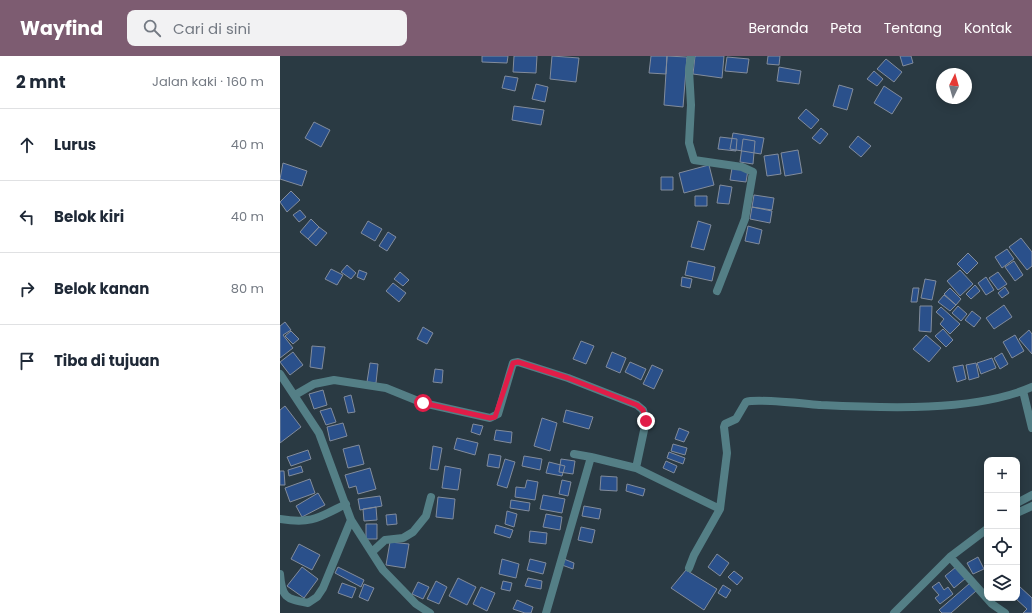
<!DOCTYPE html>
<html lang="id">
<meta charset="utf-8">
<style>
:root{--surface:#fff;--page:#f2f2f3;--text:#1f2937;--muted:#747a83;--line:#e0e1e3;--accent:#7d5c71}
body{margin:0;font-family:Poppins,sans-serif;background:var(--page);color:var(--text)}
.controls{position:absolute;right:12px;bottom:12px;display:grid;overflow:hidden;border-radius:8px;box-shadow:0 2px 10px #0003}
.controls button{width:36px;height:36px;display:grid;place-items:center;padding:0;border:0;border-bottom:1px solid var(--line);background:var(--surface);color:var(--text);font:20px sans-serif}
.compass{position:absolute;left:656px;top:12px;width:36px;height:36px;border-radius:50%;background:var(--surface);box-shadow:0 2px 10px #0003;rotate:5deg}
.stop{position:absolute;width:12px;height:12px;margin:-9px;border:3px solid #e11d48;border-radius:50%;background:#fff}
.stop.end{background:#e11d48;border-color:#fff;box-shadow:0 1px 4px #0008}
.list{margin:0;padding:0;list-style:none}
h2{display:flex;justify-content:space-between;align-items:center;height:52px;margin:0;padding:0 16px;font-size:17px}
h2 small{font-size:13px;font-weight:400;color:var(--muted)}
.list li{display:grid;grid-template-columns:26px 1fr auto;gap:12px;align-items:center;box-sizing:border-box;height:72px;padding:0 16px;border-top:1px solid var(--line)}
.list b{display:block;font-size:15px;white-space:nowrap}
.list em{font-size:13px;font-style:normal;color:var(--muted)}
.icon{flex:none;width:22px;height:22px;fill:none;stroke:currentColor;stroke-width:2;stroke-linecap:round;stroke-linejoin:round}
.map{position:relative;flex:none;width:752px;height:557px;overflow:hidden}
header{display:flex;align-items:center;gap:24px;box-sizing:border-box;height:56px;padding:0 20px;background:var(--accent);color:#fff}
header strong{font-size:19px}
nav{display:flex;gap:22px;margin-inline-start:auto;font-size:14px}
.search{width:280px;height:36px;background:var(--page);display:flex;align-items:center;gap:10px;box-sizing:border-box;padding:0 14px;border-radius:8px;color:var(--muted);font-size:15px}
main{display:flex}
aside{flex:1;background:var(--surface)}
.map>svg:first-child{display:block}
</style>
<header>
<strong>Wayfind</strong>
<div class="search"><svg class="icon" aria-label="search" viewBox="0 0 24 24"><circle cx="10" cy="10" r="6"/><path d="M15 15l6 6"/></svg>Cari di sini</div>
<nav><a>Beranda</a><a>Peta</a><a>Tentang</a><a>Kontak</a></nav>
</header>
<main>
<aside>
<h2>2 mnt<small>Jalan kaki · 160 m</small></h2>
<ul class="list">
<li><svg class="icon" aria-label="ahead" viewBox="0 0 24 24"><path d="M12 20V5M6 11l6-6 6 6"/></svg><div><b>Lurus</b></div><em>40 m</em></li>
<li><svg class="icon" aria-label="left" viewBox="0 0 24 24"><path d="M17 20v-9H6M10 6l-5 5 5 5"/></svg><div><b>Belok kiri</b></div><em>40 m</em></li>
<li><svg class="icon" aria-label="right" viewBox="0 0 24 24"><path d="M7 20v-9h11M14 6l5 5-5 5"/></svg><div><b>Belok kanan</b></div><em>80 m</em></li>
<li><svg class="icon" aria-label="arrive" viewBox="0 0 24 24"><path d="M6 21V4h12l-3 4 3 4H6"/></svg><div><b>Tiba di tujuan</b></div></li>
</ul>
</aside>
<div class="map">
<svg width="752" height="557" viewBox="0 0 752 557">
<rect width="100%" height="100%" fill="#2a3a43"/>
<path fill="#2a508b" stroke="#828c9c" d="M202,0h26l-1,7 -25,-1z
M234,0h23l-1,17 -23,-1z
M272,0l27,2 -3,24 -26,-3z
M371,0h16l-1,18 -17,-1z
M387,0l20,1 -4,50 -19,-2z
M415,0h29l-2,22 -29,-4z
M488,0h12l-1,9 -12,-1z
M620,0h11l2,7 -10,3z
M447,1l22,2 -2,14 -22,-2z
M606,3l16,13 -8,10 -17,-13z
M499,11l22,4 -2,13 -22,-3z
M594,15l9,8 -6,7 -10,-7z
M225,20l13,2 -3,13 -13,-3z
M256,28l12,3 -3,15 -13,-3z
M559,29l14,4 -6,21 -14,-4z
M604,30l18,12 -10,16 -18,-11z
M234,50l30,4 -3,15 -29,-5z
M526,53l13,11 -8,9 -13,-11z
M34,66l16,8 -9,17 -16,-9z
M541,72l7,6 -8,10 -8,-6z
M453,77l31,5 -3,16 -31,-5z
M578,80l13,10 -10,11 -12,-10z
M440,81l17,2 -1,12 -18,-2z
M463,83l12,2 -2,23 -13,-2z
M518,94l4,23 -17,3 -4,-23z
M498,98l3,20 -14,2 -3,-20z
M3,107l24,8 -5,15 -22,-7z
M429,109l5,20 -30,8 -5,-20z
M452,112l16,2 -2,12 -16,-2z
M381,121h12v13h-12z
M440,129l12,2 -3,17 -12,-1z
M11,135l9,9 -13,12 -7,-10z
M474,139l20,3 -2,12 -20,-3z
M415,140h12v10h-12z
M472,151l20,4 -2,12 -20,-4z
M20,154l6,7 -7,5 -6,-7z
M31,163l8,8 -11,12 -8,-7z
M88,165l14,8 -7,12 -14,-8z
M418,165l13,4 -7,25 -13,-3z
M468,170l14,4 -3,14 -14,-3z
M39,171l8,6 -11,13 -8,-7z
M108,176l8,5 -9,14 -8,-5z
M741,182l11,14v14l-5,4 -18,-23z
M727,193l7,10 -12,9 -7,-11z
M688,197l10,10 -11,11 -10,-10z
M408,205l27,6 -3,14 -27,-6z
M734,205l9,14 -8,6 -10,-14z
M67,209l9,8 -5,6 -10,-7z
M51,213l12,6 -6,10 -12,-6z
M79,214l8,3 -3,7 -7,-3z
M680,214l13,14 -13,12 -13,-15z
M120,216l9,8 -6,6 -9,-7z
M718,216l9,12 -9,6 -9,-12z
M402,221l10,2 -2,9 -9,-2z
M706,221l8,13 -8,5 -8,-12z
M645,223l11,2 -4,19 -11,-2z
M113,227l13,10 -7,9 -13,-11z
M695,229l5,6 -9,8 -5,-5z
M725,231l4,6 -7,5 -4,-5z
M633,232h6l-2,14h-6z
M670,232l11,11 -5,6 -12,-11z
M664,239l12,10 -6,6 -12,-9z
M724,249l8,12 -18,12 -8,-11z
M640,250h12l-1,26 -12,-1z
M678,250l9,8 -6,7 -9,-8z
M661,251l19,17 -10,10 -10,-10 4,-5 -8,-7z
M692,255l9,7 -7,9 -9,-7z
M5,266l6,8 -8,5 10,13 -13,10v-32z
M143,271l10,6 -6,11 -10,-5z
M663,273l10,11 -7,7 -11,-11z
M749,274l3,4v20l-13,-15z
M11,275l8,8 -6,5 -8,-8z
M646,279l15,13 -12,14 -16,-13z
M735,279l9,16 -12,7 -9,-16z
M301,285l13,5 -8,18 -13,-5z
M32,290l13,1 -3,22 -12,-2z
M13,296l10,13 -13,10 -10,-13z
M332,296l14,6 -6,15 -14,-6z
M722,297l6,11 -8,5 -6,-11z
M712,302l4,10 -15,6 -4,-11z
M350,306l16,7 -5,11 -16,-8z
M90,307l8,1 -2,19 -9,-1z
M696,307l3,14 -10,3 -3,-15z
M372,309l11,5 -9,19 -11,-5z
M683,309l3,14 -9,3 -4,-15z
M155,313l8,1 -1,13 -9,-1z
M43,334l4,15 -13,4 -5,-15z
M71,339l4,17 -7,1 -4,-16z
M5,350l16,21 -21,16v-33z
M51,352l5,14 -10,3 -6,-14z
M286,354l27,7 -4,12 -26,-7z
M262,362l15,5 -7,28 -16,-5z
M63,367l4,13 -17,5 -3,-14z
M193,368l10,2 -3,9 -9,-3z
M399,372l10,4 -5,10 -9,-3z
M216,374l16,2 -1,11 -17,-3z
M177,382l21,5 -3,12 -21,-6z
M393,388l14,4 -2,7 -14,-4z
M79,389l5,19 -16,4 -5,-19z
M153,390l9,2 -4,22 -8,-1z
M28,394l3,9 -20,7 -4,-9z
M389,396l16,6 -2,6 -16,-6z
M209,398l12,2 -2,12 -12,-2z
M244,400l18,3 -2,11 -18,-4z
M225,403l10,3 -8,26 -10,-3z
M281,403l14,2 -2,13 -14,-2z
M386,405l11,5 -3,7 -11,-5z
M269,406l16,4 -3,10 -16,-3z
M21,410l2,6 -14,4 -1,-6z
M165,410l16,3 -3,21 -16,-2z
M90,412l6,21 -18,5 -2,-8 -7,2 -4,-13z
M0,415h4l1,14h-5z
M321,420l16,1v14l-17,-1z
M30,423l5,14 -25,9 -5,-14z
M247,424l11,2 -3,18 -20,-3 1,-10 9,1z
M282,424l9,2 -3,14 -9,-2z
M347,428l18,5 -2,7 -17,-5z
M38,437l7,12 -23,12 -6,-11z
M263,439l22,4 -3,14 -22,-4z
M100,440l2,10 -22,4 -2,-11z
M158,441l17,2 -2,20 -17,-2z
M231,444l19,3 -1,8 -19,-3z
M304,450l17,3 -2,10 -17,-3z
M96,451l1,13 -13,1 -1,-12z
M227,455l10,3 -3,13 -9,-3z
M116,458l1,10 -10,1 -1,-10z
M266,458l16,3 -2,13 -17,-3z
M86,468h11v15h-11z
M216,469l17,5 -3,8 -16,-5z
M301,471l14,3 -3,13 -14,-3z
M250,475l17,2 -1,11 -17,-2z
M110,486l19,2 -4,24 -19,-3z
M19,488l21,11 -8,15 -21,-11z
M437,498l12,9 -9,13 -12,-9z
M698,501l6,12 -11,5 -6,-11z
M222,503l17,5 -3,14 -17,-4z
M250,503l16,4 -3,11 -16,-4z
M284,503l10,4 -1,6 -11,-4z
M22,511l16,12 -14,19 -17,-12z
M58,511l26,13 -3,7 -26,-14z
M676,511l10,11 -12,10 -9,-12z
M406,514l31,19 -13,21 -33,-22z
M454,515l9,7 -6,7 -9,-8z
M178,522l18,9 -9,18 -18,-9z
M248,522l14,3 -1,8 -16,-3z
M156,525l11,6 -8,17 -12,-5z
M223,525l9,2 -2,8 -9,-2z
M138,526l11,5 -6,12 -11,-5z
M659,526l5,8 4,-3 5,7 -13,10 -5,-6 4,-3 -7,-8z
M62,527l14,5 -4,10 -14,-5z
M690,527l6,8 -25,22h-9l-3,-3z
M84,528l10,4 -6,13 -9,-4z
M443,529l8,5 -5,8 -8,-5z
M739,530l13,12v15h-9l4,-4 -12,-11h2v-10z
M201,531l14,6 -8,18 -14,-7z
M237,544l16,7 -2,6h-6l-12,-4z"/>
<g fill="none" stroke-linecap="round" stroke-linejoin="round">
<path stroke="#547f86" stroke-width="8" d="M411,0l-2,14 2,35 -2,38 5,17 48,7 11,5 -8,47 -28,72
M0,318l39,59 32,87 32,50 33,34 14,9
M743,335l9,37
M15,339l19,-11 20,-4 52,8 37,15 67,15 8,-4 15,-51 5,-1 50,16 69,27 6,5 3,11 -10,47
M294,398l17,3
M737,447l15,-8
M737,457l15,-7
M0,463c32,5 38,-1 66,-15
M92,496l13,-12 18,-2 10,-6 13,-16 5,-19
M670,501l42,47 13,9
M409,512l5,-13 26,-46 7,-56 -3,-26 1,-3 11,-5 10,-17c10,-4 61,2 75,3 62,3 154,7 211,-18
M0,518c2,23 5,25 28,29l9,-6 6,-9 28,-68
M266,557l45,-156 45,11 84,41
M614,557l56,-56 37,-28"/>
</g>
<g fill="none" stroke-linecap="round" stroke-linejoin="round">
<path stroke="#e11d48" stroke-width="5" d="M143,347l67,15 5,-1 18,-54 5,-1 50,16 69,27 6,5 3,11"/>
</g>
</svg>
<div class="controls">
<button>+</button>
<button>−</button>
<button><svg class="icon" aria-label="locate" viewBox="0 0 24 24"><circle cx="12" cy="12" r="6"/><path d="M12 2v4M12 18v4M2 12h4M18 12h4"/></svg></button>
<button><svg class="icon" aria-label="layers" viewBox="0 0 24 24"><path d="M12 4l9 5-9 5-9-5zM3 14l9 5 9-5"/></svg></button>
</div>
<svg class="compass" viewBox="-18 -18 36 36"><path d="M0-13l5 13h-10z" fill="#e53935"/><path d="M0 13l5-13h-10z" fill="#747a83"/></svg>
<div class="stop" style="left:143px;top:347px"></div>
<div class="stop end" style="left:366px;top:365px"></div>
</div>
</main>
